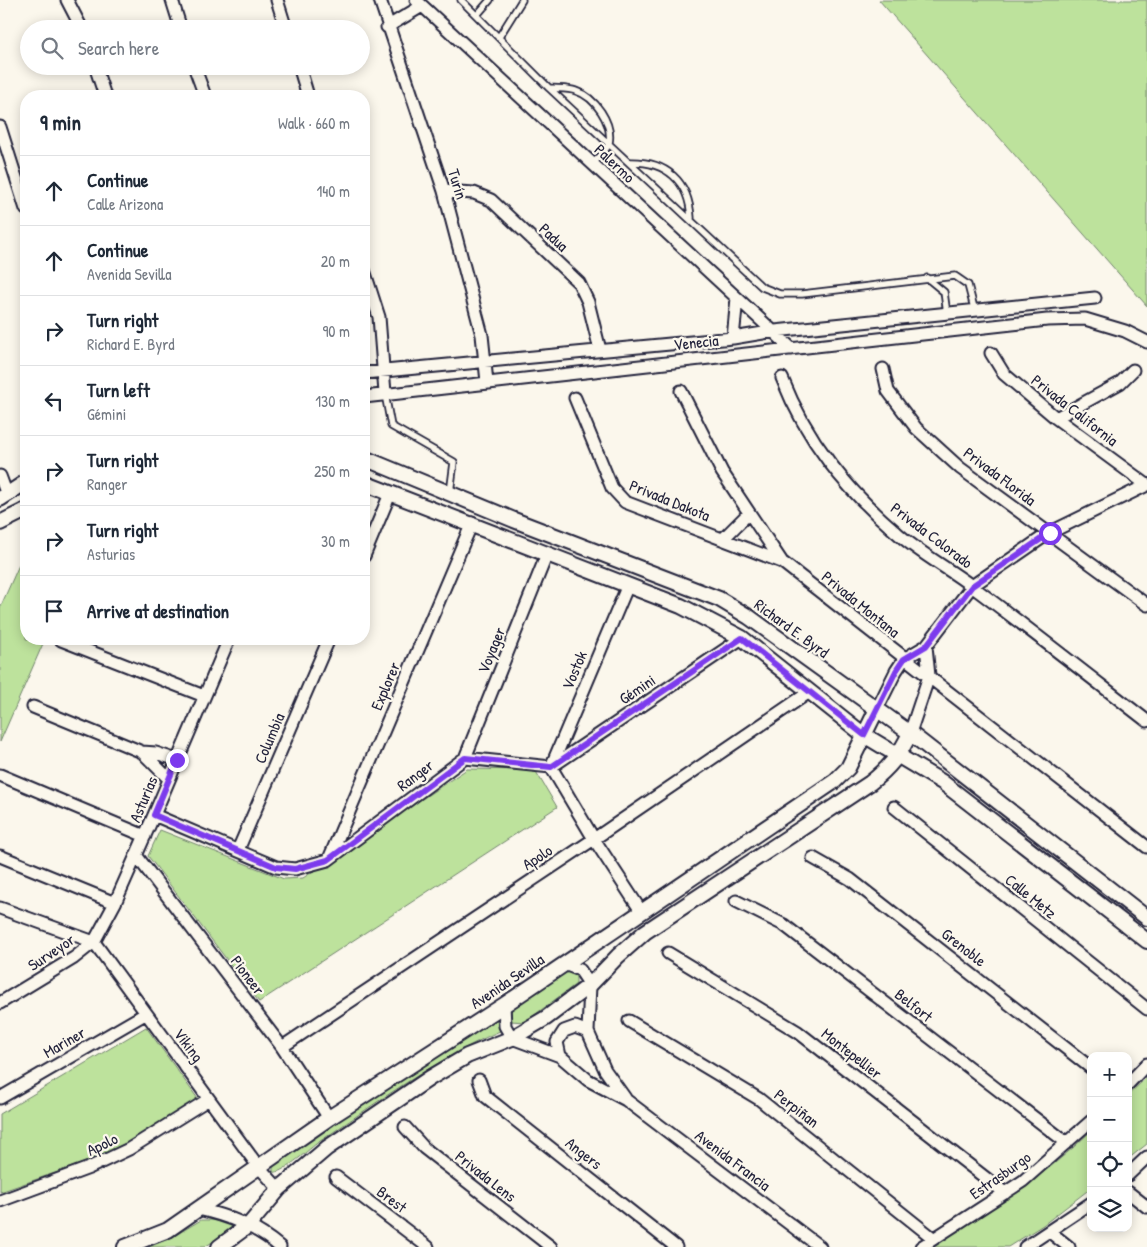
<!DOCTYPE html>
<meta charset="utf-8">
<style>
:root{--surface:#fff;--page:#f6f6f7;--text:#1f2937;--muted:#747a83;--line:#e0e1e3}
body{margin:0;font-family:"Patrick Hand",sans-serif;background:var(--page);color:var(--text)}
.controls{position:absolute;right:15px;bottom:15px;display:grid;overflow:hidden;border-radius:10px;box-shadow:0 2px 12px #0003}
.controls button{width:45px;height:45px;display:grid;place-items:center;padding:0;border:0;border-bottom:1px solid var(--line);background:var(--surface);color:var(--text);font:25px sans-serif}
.stop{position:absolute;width:15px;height:15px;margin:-11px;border:4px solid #7c3aed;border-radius:50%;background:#fff}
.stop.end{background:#7c3aed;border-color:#fff;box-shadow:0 1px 5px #0008}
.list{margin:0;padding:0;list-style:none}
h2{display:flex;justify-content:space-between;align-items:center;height:65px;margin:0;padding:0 20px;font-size:21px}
h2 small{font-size:16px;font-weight:400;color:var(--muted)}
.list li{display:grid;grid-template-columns:32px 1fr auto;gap:15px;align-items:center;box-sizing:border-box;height:70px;padding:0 20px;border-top:1px solid var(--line)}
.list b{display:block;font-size:19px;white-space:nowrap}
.list p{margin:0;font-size:16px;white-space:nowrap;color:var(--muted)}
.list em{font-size:16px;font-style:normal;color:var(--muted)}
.icon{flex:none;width:28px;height:28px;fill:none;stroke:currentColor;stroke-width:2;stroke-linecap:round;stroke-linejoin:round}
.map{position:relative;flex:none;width:1147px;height:1247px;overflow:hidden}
.search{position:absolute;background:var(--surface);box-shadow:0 2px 12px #0003;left:20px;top:20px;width:350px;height:55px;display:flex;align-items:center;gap:12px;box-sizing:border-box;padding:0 18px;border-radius:28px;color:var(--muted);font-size:19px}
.panel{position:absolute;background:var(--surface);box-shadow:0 2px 12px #0003;left:20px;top:90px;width:350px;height:555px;border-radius:20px}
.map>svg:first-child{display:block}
</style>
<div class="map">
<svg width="1147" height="1247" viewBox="0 0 1147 1247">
<rect width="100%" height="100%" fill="#fbf7ec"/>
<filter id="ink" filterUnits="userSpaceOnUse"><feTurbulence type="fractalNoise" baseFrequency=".02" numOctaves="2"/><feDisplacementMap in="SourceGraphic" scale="10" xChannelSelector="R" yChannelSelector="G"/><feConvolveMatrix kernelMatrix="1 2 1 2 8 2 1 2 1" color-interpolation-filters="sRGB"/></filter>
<g filter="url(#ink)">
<path fill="#bde29c" stroke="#70826c" d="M879,0h268v306z
M26,549v90h19l-45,103v-134z
M467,769l68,1 22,37 -298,195 -111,-146 12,-26 124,49 19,-1z
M567,969l9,4v11l-51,38 -14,-1v-10l2,-3z
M495,1017l7,13c-66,29 -126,73 -186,114 -8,6 -35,31 -43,28v-9z
M146,1027l52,72 -83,53 -115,40v-78z
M1147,1077v67l-19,15v-64z
M1091,1131v57l-48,37 -35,22h-76c55,-34 112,-70 159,-116z
M201,1220h26l12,7 -35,20h-59l24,-8z"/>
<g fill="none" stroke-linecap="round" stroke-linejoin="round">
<g stroke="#22223b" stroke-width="9">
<path id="service" d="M461,0l88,88 213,199 18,7h22l153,-18 13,9 7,27
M477,15l13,-15
M499,37l23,-37
M549,88c9,1 19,0 27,3 19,6 37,32 33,52 -3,9 -11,15 -17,21
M630,162c36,-1 59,19 61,56
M927,278l17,14 3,22
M385,394l6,32 63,36 -4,31"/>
</g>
<g stroke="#22223b" stroke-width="15">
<path id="minor" d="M67,0l15,29
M172,0l9,29
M277,0l9,29
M380,0l64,191 38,144 5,47
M416,0l376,349
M387,27l35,-21
M95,66l10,30
M194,66l11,30
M299,66l9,30
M0,127l26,82
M444,191l30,2 17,7 88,83 9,19 12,48
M364,270l15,47 6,76
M733,338l4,-40
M991,353l13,21 52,44 91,67
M883,369l5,22 28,37 44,40 187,137
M364,373l369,-35 42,-7 320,-33
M782,378c25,63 63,110 114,154 23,21 52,36 77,55 59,44 116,89 174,134
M681,391l41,81 60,90 365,285
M364,397l683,-77 38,-1 40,12 22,11
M575,398l37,90 13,14 157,60
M1056,418l64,-35 13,-13
M0,476l7,19
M724,538l25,-25
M364,556l26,-62
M61,640l143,56
M33,707l109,45 14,1 21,7
M876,711l20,-40 8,-12 22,-13 46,-60 77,-53 98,-48
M910,733l19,-57 -3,-30
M142,752l27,27
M465,758l82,-204
M551,767l191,-129
M551,767l77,-182
M551,767l43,72 47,72
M0,775l145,61
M894,807l253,202
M154,815l122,52 19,2 33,-9 137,-102 86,9
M238,850l91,-211
M136,855l146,192 47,71
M0,856l115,47
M813,858l37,21 241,189
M329,859l143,-336
M736,901l48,24 283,218
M0,908l94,34
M94,942l164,224 21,23
M668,953l130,79 207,161
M564,964l16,6 10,15 -2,47 17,38 20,28
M0,1003l74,-45 20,-16 21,-39 39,-88 75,-176
M504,1005l1,21 7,12 48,18 28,24 38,20 194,147
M629,1021l130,78 174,139
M282,1047l312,-208 214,-146
M560,1056l-3,-14 7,-11 11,-4 13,5
M479,1080l6,16 191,151
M1128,1084l19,-20
M0,1098l145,-84
M405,1127l19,21 127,99
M1128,1175l19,-18
M336,1177l92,70
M1128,1192l19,15
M0,1201l89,-33 40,-19 80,-50
M198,1209c31,7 57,17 82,38
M1050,1232l19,15
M921,1247l102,-66 68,-60
M1025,1247l66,-44"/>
</g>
<g stroke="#22223b" stroke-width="18">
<path id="tertiary" d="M364,458l150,62 205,79 30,18 161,116 237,185
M364,483l317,123 61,32 122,97 78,47 205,159
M0,499l26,-17
M0,523l26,-13
M125,1247l43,-17 161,-112 175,-113 331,-224 13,-13 28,-57
M219,1247l30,-22 30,-36 48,-41 103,-70 37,-22 45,-18 34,-20 44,-33 28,-29 27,-24 225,-149c19,-15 30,-28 40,-50"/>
</g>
<use href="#service" stroke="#fbf7ec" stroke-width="5.5"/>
<use href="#minor" stroke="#fbf7ec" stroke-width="11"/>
<use href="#tertiary" stroke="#fbf7ec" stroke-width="14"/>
</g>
</g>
<g fill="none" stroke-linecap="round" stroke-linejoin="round" filter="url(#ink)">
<path stroke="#7c3aed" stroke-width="6" d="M177,760l-23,55 122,52 19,2 33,-9 137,-102 86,9 191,-129 122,97 32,-64 8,-12 22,-13 46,-60 78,-53"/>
</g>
<g text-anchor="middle" stroke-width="4.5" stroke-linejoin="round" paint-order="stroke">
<g font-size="16" fill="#22223b" stroke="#fbf7ec">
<text transform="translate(615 163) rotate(43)" y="6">Palermo</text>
<text transform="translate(458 184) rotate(73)" y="6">Turín</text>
<text transform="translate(554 237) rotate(43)" y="6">Padua</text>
<text transform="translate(696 342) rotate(-6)" y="6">Venecia</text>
<text transform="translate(1075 410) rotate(38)" y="6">Privada California</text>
<text transform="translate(1000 476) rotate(37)" y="6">Privada Florida</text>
<text transform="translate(670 500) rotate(22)" y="6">Privada Dakota</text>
<text transform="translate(932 535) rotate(37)" y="6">Privada Colorado</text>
<text transform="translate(861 604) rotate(39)" y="6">Privada Montana</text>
<text transform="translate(792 628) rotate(36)" y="6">Richard E. Byrd</text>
<text transform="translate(491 650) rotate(-68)" y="6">Voyager</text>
<text transform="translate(574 670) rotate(-67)" y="6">Vostok</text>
<text transform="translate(385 686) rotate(-67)" y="6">Explorer</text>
<text transform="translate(637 689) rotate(-34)" y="6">Gémini</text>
<text transform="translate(269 738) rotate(-67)" y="6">Columbia</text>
<text transform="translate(415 775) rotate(-37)" y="6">Ranger</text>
<text transform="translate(143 799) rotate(-67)" y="6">Asturias</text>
<text transform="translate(537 857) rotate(-34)" y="6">Apolo</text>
<text transform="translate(1031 896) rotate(39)" y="6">Calle Metz</text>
<text transform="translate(964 947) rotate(38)" y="6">Grenoble</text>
<text transform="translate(51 952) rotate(-34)" y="6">Surveyor</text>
<text transform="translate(248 975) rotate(53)" y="6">Pioneer</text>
<text transform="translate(507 981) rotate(-34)" y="6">Avenida Sevilla</text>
<text transform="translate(914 1005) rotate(38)" y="6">Belfort</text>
<text transform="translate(64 1042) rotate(-30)" y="6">Mariner</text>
<text transform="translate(189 1045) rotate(53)" y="6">Viking</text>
<text transform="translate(852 1053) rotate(38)" y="6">Montepellier</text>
<text transform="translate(797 1108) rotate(38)" y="6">Perpiñan</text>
<text transform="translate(102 1144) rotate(-26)" y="6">Apolo</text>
<text transform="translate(584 1153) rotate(38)" y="6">Angers</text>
<text transform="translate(733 1160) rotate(37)" y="6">Avenida Francia</text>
<text transform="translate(1000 1175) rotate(-35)" y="6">Estrasburgo</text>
<text transform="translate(486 1176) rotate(38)" y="6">Privada Lens</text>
<text transform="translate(392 1199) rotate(37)" y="6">Brest</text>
</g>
</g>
</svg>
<div class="controls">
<button>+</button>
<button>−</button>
<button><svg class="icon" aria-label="locate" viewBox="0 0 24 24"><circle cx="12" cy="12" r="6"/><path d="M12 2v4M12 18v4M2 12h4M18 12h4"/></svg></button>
<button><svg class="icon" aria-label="layers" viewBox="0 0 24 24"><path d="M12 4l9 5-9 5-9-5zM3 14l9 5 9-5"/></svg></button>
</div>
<div class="stop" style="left:1050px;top:533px"></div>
<div class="stop end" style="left:177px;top:760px"></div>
<div class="search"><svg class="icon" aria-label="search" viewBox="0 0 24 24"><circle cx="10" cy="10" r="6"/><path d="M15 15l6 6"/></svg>Search here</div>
<section class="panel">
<h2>9 min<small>Walk · 660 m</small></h2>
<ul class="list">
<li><svg class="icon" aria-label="ahead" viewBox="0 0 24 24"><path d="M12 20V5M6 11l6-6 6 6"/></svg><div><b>Continue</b><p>Calle Arizona</p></div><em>140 m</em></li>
<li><svg class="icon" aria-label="ahead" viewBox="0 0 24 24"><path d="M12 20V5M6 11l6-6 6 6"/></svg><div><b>Continue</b><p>Avenida Sevilla</p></div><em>20 m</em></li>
<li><svg class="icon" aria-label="right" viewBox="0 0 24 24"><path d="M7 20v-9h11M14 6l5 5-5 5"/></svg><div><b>Turn right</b><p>Richard E. Byrd</p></div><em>90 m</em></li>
<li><svg class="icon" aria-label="left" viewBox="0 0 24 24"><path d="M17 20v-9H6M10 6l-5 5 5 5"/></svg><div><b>Turn left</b><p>Gémini</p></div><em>130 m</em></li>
<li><svg class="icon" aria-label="right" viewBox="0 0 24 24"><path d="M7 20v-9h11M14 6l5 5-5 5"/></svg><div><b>Turn right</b><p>Ranger</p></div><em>250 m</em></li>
<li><svg class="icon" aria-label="right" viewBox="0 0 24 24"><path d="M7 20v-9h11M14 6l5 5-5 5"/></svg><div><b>Turn right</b><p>Asturias</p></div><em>30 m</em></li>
<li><svg class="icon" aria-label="arrive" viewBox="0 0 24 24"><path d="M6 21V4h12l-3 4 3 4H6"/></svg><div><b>Arrive at destination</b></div></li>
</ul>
</section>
</div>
